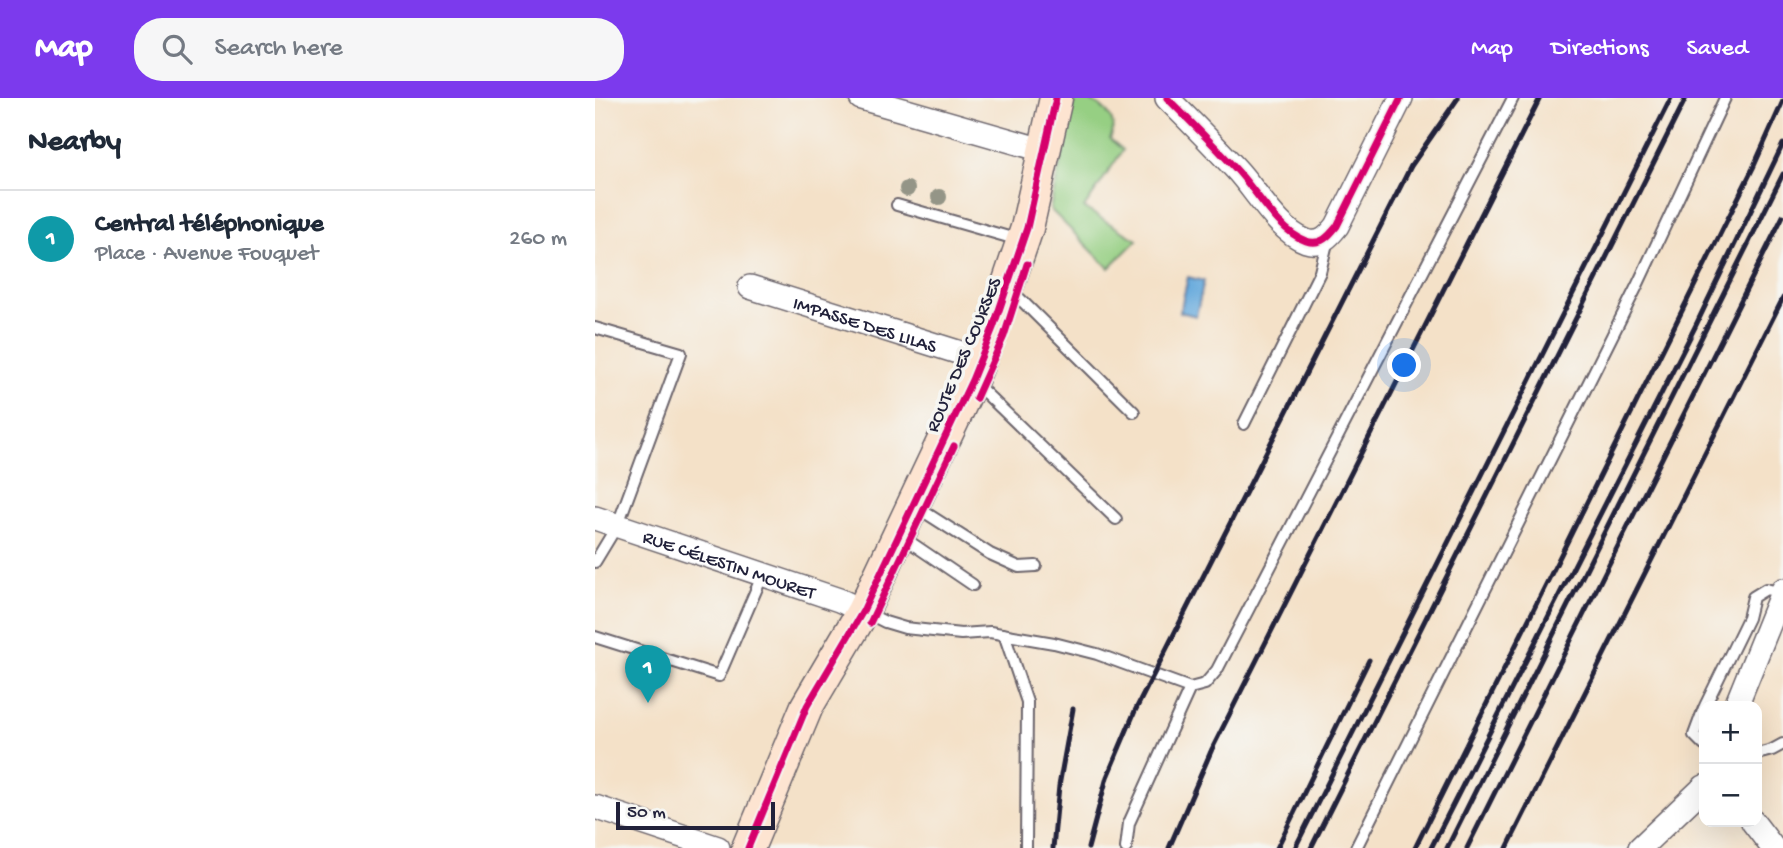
<!DOCTYPE html>
<meta charset="utf-8">
<style>
:root{--surface:#fff;--page:#f6f6f7;--text:#1f2937;--muted:#747a83;--line:#e0e1e3;--accent:#7c3aed}
body{margin:0;font-family:"Gochi Hand",sans-serif;background:var(--page);color:var(--text)}
.controls{position:absolute;right:21px;bottom:21px;display:grid;overflow:hidden;border-radius:14px;box-shadow:0 7px 28px #0002}
.controls button{width:63px;height:63px;display:grid;place-items:center;padding:0;border:0;border-bottom:2px solid var(--line);background:var(--surface);color:var(--text);font:35px sans-serif}
.scale{position:absolute;left:21px;bottom:18px;width:159px;box-sizing:border-box;padding-left:7px;border:4px solid #22223b;border-top:0;font-size:19px;line-height:24px;white-space:nowrap;color:#22223b;-webkit-text-stroke:5px #f6f6f2;paint-order:stroke}
.you{position:absolute;left:810px;top:268px;width:24px;height:24px;margin:-18px;border:5px solid #fff;border-radius:50%;background:#1a73e8;box-shadow:0 0 0 10px #1a73e833}
.badge{display:grid;place-items:center;width:46px;height:46px;border-radius:50%;background:var(--accent);color:#fff;font-size:23px;font-weight:700}
.pin{position:absolute;translate:-50% -58px;filter:drop-shadow(0 2px 4px #0008)}
.pin::after{content:'';position:absolute;top:37px;width:24px;height:21px;background:inherit;clip-path:polygon(0 0,100% 0,50% 100%)}
.list{margin:0;padding:0;list-style:none}
h2{display:flex;justify-content:space-between;align-items:center;height:91px;margin:0;padding:0 28px;font-size:30px}
h2 small{font-size:23px;font-weight:400;color:var(--muted)}
.list li{display:grid;grid-template-columns:46px 1fr auto;gap:21px;align-items:center;box-sizing:border-box;height:98px;padding:0 28px;border-top:2px solid var(--line)}
.list b{display:block;font-size:26px;white-space:nowrap}
.list p{margin:0;font-size:23px;white-space:nowrap;color:var(--muted)}
.list em{font-size:23px;font-style:normal;color:var(--muted)}
.icon{flex:none;width:38px;height:38px;fill:none;stroke:currentColor;stroke-width:2;stroke-linecap:round;stroke-linejoin:round}
.map{position:relative;flex:none;width:1188px;height:750px;overflow:hidden}
header{display:flex;align-items:center;gap:42px;box-sizing:border-box;height:98px;padding:0 35px;background:var(--accent);color:#fff}
header strong{font-size:33px}
nav{display:flex;gap:38px;margin-inline-start:auto;font-size:24px}
.search{width:490px;height:63px;background:var(--page);display:flex;align-items:center;gap:18px;box-sizing:border-box;padding:0 24px;border-radius:28px;color:var(--muted);font-size:26px}
main{display:flex}
aside{flex:1;background:var(--surface)}
.map>svg:first-child{display:block}
</style>
<header>
<strong>Map</strong>
<div class="search"><svg class="icon" aria-label="search" viewBox="0 0 24 24"><circle cx="10" cy="10" r="6"/><path d="M15 15l6 6"/></svg>Search here</div>
<nav><a>Map</a><a>Directions</a><a>Saved</a></nav>
</header>
<main>
<aside>
<h2>Nearby<small></small></h2>
<ul class="list">
<li><span class="badge" style="background:#0f9aa8">1</span><div><b>Central téléphonique</b><p>Place · Avenue Fouquet</p></div><em>260 m</em></li>
</ul>
</aside>
<div class="map">
<svg width="1188" height="750" viewBox="0 0 1188 750">
<rect width="100%" height="100%" fill="#f6f6f2"/>
<filter id="ink" filterUnits="userSpaceOnUse"><feTurbulence type="fractalNoise" baseFrequency=".0143" numOctaves="2"/><feDisplacementMap in="SourceGraphic" scale="14" xChannelSelector="R" yChannelSelector="G"/><feConvolveMatrix kernelMatrix="1 2 1 2 8 2 1 2 1" color-interpolation-filters="sRGB"/></filter>
<filter id="wash" filterUnits="userSpaceOnUse"><feTurbulence type="fractalNoise" baseFrequency=".00686" numOctaves="4" result="noise"/><feDisplacementMap in="SourceGraphic" scale="28" xChannelSelector="R" yChannelSelector="G"/><feGaussianBlur stdDeviation="1.57" result="paint"/><feColorMatrix in="noise" values="0 0 0 0 0 0 0 0 0 0 0 0 0 0 0 0 0 1.4 0 .05"/><feComposite in="paint" operator="in"/></filter>
<g filter="url(#wash)">
<rect width="100%" height="100%" fill="#f4e1c8"/>
<path fill="#96cf83" stroke="#5c785f" stroke-width="2" d="M480,0c22,2 46,17 35,41l13,11 -39,58 53,32 -28,28 -59,-59z"/>
<path fill="#69abdd" stroke="#46668c" stroke-width="2" d="M593,179l16,4 -8,35 -16,-4z"/>
</g>
<g filter="url(#ink)">
<g fill="none" stroke-linecap="round" stroke-linejoin="round">
<g stroke="#6c656c" stroke-width="14">
<path id="lane" d="M302,107l122,35
M415,191l124,123
M0,230l86,25 -63,171 -23,38
M379,284l142,137
M649,326l76,-152 8,-33
M320,408l75,48 29,13 17,-1
M306,438l72,49
M270,514l20,10 20,6 56,6 29,-2 64,11 43,11 93,34 15,-4 12,-14 296,-572
M409,536l23,68 -1,146
M0,539l124,39 44,-102
M1110,608l43,-88 5,-21 13,-8 16,4
M1109,610l-10,27 10,10
M1162,656l15,-4 11,-6
M531,750l3,-25 61,-135
M761,750l281,-562 88,-188"/>
</g>
<g stroke="#6c656c" stroke-width="26">
<g id="street">
<path d="M266,0l185,53"/>
<path d="M572,0c23,23 46,46 68,70 21,22 43,63 71,73 15,5 23,-5 31,-15l64,-128"/>
<path id="s1" d="M155,189l230,72"/>
<path id="s2" d="M0,420l244,82 24,11"/>
<path d="M1141,608l47,-116"/>
<path d="M0,709l123,41"/>
<path d="M1158,724l20,26"/>
<path d="M1045,750l64,-61"/>
</g>
</g>
<g stroke="#6c656c" stroke-width="35">
<path id="secondary" d="M153,750l59,-142 56,-95 109,-231 21,-52 34,-100 29,-130"/>
</g>
<use href="#lane" stroke="#fff" stroke-width="10"/>
<use href="#street" stroke="#fff" stroke-width="23"/>
<use href="#secondary" stroke="#fde4d1" stroke-width="32"/>
<path stroke="#22223b" stroke-width="5" d="M458,750l6,-62 14,-77
M493,750l19,-71 28,-66 276,-545 47,-68
M574,750l43,-99 328,-651
M682,750l92,-188
M700,750l376,-750
M716,750l375,-750
M820,750l338,-680 30,-67
M836,750l264,-521 88,-183
M852,750l336,-674
M872,750l316,-632
M912,750l276,-550"/>
<g stroke="#f6f6f2" stroke-width="11">
<path id="cycleway" d="M572,0c23,23 46,46 68,70 21,22 43,63 71,73 15,5 23,-5 31,-15l64,-128
M381,300l28,-62 23,-72
M275,525l84,-177
M153,750l59,-142 56,-95 109,-231 21,-52 34,-100 29,-130"/>
</g>
<use href="#cycleway" stroke="#d6006c" stroke-width="7"/>
</g>
<g fill="#949587">
<circle cx="312" cy="91" r="8"/>
<circle cx="344" cy="99" r="8"/>
</g>
</g>
<g text-anchor="middle" stroke-width="7" stroke-linejoin="round" paint-order="stroke">
<g font-size="19" fill="#22223b" stroke="#f6f6f2">
<text dy="7" stroke="none"><textPath href="#s1" startOffset="121">IMPASSE DES LILAS</textPath></text>
<text transform="translate(367 256) rotate(-67)" y="7">ROUTE DES COURSES</text>
<text dy="7" stroke="none"><textPath href="#s2" startOffset="142">RUE CÉLESTIN MOURET</textPath></text>
</g>
</g>
</svg>
<div class="controls">
<button>+</button>
<button>−</button>
</div>
<div class="scale">50 m</div>
<div class="you"></div>
<div class="pin badge" style="left:53px;top:605px;background:#0f9aa8">1</div>
</div>
</main>
